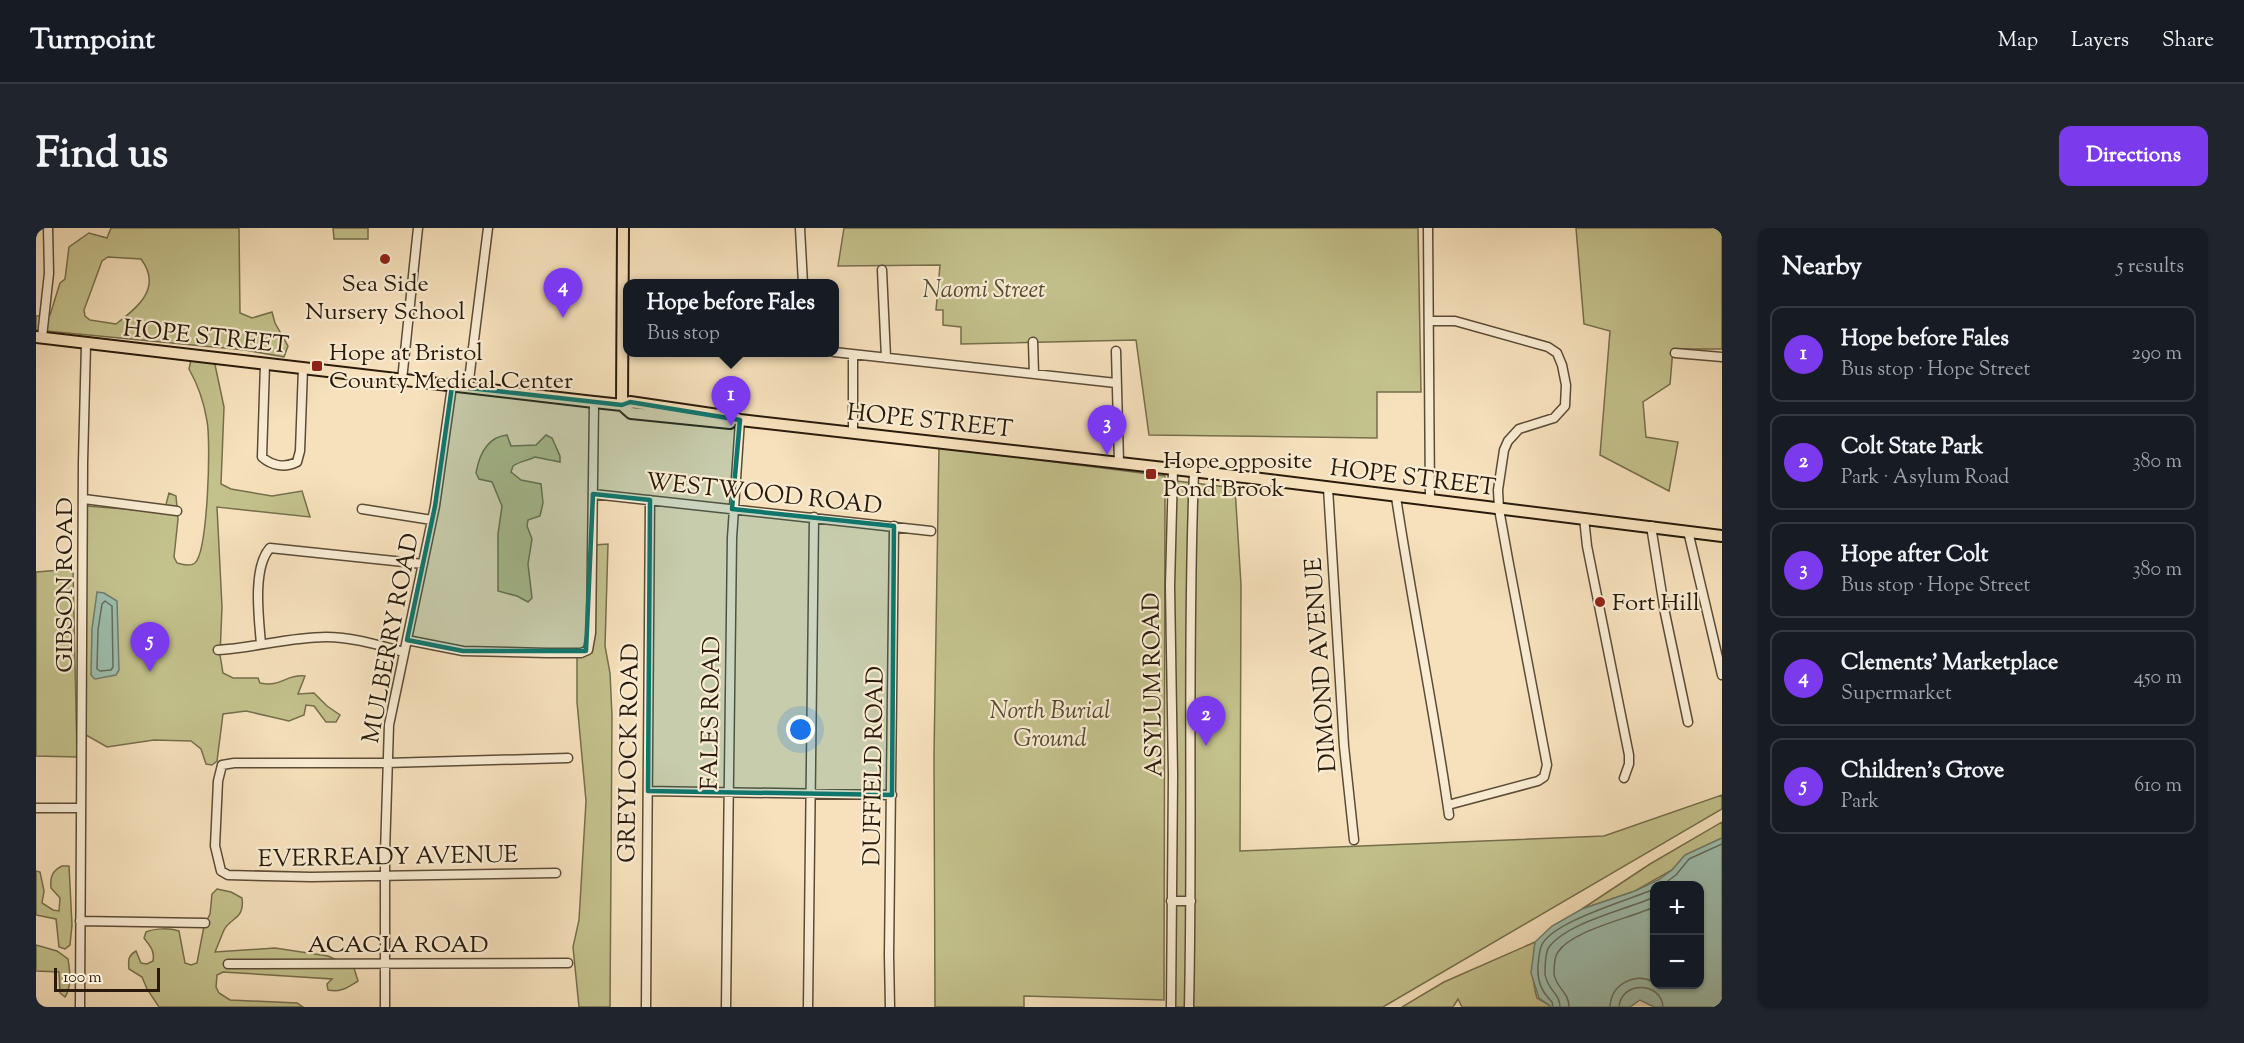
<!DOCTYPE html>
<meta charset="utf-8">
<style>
:root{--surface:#171b24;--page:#20242c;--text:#f1f3f6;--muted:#9ea1a6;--line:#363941;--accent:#7c3aed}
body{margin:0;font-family:"Sorts Mill Goudy",serif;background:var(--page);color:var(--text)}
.controls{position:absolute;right:18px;bottom:18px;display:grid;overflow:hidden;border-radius:12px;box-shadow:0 2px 4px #0004}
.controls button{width:54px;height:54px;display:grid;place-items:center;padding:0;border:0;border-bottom:2px solid var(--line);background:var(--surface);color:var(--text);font:30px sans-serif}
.scale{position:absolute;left:18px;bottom:15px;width:106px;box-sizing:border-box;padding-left:6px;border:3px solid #291a0b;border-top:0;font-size:16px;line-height:21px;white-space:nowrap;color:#291a0b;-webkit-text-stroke:4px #f9ecd3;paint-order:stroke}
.you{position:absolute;left:765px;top:502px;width:21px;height:21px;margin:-15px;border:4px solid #fff;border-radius:50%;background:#1a73e8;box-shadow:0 0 0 9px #1a73e833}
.badge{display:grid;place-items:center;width:39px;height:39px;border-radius:50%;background:var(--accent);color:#fff;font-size:20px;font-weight:700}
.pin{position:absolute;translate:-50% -50px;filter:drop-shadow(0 2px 3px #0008)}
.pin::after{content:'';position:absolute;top:32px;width:21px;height:18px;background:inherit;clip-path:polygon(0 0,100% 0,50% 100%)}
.popup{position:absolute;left:587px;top:51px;width:216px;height:78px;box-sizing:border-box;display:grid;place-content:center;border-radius:12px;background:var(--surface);filter:drop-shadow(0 2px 4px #0005);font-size:20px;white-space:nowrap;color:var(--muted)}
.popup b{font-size:22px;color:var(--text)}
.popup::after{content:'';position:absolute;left:50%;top:100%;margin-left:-12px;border:12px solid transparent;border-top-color:var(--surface)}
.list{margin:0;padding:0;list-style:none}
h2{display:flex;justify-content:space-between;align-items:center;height:78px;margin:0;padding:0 24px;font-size:26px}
h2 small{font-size:20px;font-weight:400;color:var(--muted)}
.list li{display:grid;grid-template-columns:39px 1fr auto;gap:18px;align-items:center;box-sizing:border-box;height:96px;margin:0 12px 12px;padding:0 12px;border:2px solid var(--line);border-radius:12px}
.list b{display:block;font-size:22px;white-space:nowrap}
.list p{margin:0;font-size:20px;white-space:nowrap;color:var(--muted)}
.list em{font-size:20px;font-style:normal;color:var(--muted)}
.map{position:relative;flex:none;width:1686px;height:779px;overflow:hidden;border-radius:12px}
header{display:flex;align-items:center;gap:36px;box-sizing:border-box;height:84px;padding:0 30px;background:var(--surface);border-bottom:2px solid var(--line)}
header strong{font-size:28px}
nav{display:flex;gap:33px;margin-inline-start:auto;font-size:21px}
.intro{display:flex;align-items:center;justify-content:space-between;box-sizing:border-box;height:144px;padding:0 36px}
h1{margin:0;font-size:42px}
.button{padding:15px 27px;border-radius:12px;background:var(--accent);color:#fff;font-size:21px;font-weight:700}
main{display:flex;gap:36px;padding:0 36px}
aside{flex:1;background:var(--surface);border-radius:12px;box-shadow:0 2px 4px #0004}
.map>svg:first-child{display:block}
</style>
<header>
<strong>Turnpoint</strong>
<nav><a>Map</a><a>Layers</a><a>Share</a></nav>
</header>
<div class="intro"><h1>Find us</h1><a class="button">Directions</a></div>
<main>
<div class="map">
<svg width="1686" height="779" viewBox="0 0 1686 779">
<rect width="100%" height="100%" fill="#f6e1bc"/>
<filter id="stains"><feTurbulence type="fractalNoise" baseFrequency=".00333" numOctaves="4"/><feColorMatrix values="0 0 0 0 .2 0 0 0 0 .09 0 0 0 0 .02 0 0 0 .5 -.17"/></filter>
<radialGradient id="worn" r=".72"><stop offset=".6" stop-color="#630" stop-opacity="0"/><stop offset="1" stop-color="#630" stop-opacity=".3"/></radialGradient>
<path fill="#c3c18c" stroke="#766e4c" stroke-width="1.5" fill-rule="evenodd" d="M75,0h128l1,85 12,5 20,-6 3,11 13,23 -4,11 -39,-7 -209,-20v-14l14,-1 10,-32 5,-4 4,-32 20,-14 18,5zM72,29l33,2c22,29 -4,49 -25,65l-26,-4 -5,-4 -1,-6 18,-49z
M297,0h35v11h-34z
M808,0h574l3,164h-44v46l-228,-3 -13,-95 -175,4v-17l-18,-2v-15h-7l4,-45 -102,1z
M1540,0h146v121h-49l-3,35 -27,18 3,35 32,5 -9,49 -69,-36 10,-124 -26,-7z
M155,132h23l10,47 -3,77 10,5 41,7 30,-5 8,26 -93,-10 5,100 -2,48 3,18 10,5h25l2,5c21,5 25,-9 45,-7l-7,18 16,-1 13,13 13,9 -4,7h-10l-12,-16 -8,-1 -2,10 -15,6 -43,-10 -23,3 -6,47 -5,4 -6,-1 -5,-15 -10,-8 -37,-1 -47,7 -21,-12v-229l78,6 5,-19 7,3 2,23 -4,38 3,6c6,2 13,4 18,0 13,-12 16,-122 12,-142 -3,-19 -9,-36 -18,-52z
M471,207l4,11 25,-1 10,-10 6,3 8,18v6l-25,-5c-8,4 -15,4 -22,9l-2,6 10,8 20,4 2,19 -3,13 -12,4 -1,6 5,13 -4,25 4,34 -4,4 -11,-6 -19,-5v-57l4,-28 -10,-24 -13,-3 -3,-6c3,-17 11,-36 31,-38z
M903,219l226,29 -1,524 -140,-4v11h-89l-1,-252z
M1132,252l67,8 6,97 -1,266 364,-15 118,-41v14l-339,198h-212l2,-232z
M572,316l-3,102 5,27 2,43 -2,291h-31l-6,-60 6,-27 7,-119 -9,-99v-46l15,-3 2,-108z
M37,341l4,188 -41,-1v-184z
M1686,594v16l-37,17 -13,15 -37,21 -53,18 68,-45z
M26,638h7l3,59 -2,20 -5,4 -6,-2 -3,-28 -20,-4v-44l4,1 4,19 -2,12 11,7 6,1 1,-13 -9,-10c-1,-11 1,-17 11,-22z
M181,661l14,3 11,6c3,21 -11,19 -18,32 -3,7 -6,15 -9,22l60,-4 53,8 26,12 4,13c-10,6 -17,12 -30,9l-1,-6 5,-5 -109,-7 -6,3 -1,12 3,6 11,7 67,3 6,4h-144l-12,-18 -5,-12 -13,-8c-1,-9 -1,-13 7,-18l5,12 6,1 6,-3c2,-10 -3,-15 -9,-23l2,-6c10,-4 24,-4 33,-1l6,32 6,2 6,-2 7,-37 6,-12 2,-20z
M1499,714c-2,20 -4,36 2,56l15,9h-90l-4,-8 -5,8h-51l42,-25z
M0,717l21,6 11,8c2,12 4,27 -3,38l-5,-4 -1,-21 -23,-1z"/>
<path fill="#9dbeae" stroke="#6f7c6d" stroke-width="1.5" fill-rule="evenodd" d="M61,364l7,1 13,8 2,69 -3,5 -21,4 -4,-4 1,-46z
M1686,610v169h-68l-14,-7 -10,7h-78l-13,-9 -8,-25 4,-31 17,-16 30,-17 53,-18 23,-11 14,-10 13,-15zM1618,658h46v98h-46z"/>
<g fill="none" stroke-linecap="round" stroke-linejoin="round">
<path stroke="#636c5c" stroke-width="1.5" d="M69,373l7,5 1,61 -2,3 -11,1 -3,-2 1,-39 4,-26z
M1625,658l15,-11 13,-16 33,-15
M1517,779l-1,-5c-11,-11 -15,-21 -14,-37 1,-6 1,-13 3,-18 8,-25 89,-47 113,-58
M1524,779c0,-14 -13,-17 -15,-33 0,-7 0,-21 4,-27 19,-25 77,-37 105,-50
M1533,779c0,-15 -13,-19 -15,-33 0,-6 0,-17 4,-22 14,-22 73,-34 96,-45
M1574,779c1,-23 25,-35 44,-25
M1583,779c2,-26 42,-26 44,0"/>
<g stroke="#5c4c37" stroke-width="11">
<path id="minor" d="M764,0l3,56
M1392,0l2,273
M846,42l4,88
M1394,93h25l93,26 9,6 5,12 4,20 -1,21 -11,12 -35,11 -11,12 -4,9 -6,40 1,19 9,50 39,206 -3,12 -6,4 -90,24
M6,109l7,-64 -1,-45
M997,114l1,32
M1080,123l3,112
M798,124l282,31
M1639,125l47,4
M229,136l-3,93c10,9 23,11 35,5l3,-11 3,-83
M366,152l16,-152
M432,160l20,-160
M817,205v-78
M1292,260l16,258 10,94
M557,266l338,37
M1360,269c16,106 38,212 53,318
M48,271l93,12
M326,281l70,11
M1548,290l3,28 42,209v9l-5,14
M1615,298l14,87 23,109
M1652,303l34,144
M371,412l56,11 84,2h34l7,-3 3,-17 3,-231
M225,416c-2,-25 -9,-76 9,-96l153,16
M182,422c36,-2 72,-13 108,-13 26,0 52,8 78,15
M612,563l244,4
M0,580h45
M520,645l-245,4 -83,-2 -7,-4 -6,-25 3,-65 4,-16 12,-2h152l182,-5
M1135,673h20
M44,693l125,2
M192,736l340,-1
M44,779l3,-545 3,-118
M349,779v-154l4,-128 46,-219 17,-120
M610,779l4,-507
M690,779l6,-469 8,-118
M772,779l6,-490
M854,779l-1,-51 5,-430
M1135,779l2,-232 -3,-189 3,-117
M1153,779c4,-178 -2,-357 5,-535"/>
</g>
<g stroke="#291a0b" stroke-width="14">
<path id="major" d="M0,109l558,65 28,3 8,-3 102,15 8,3 513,58 469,58
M586,177l1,-177
M586,177l9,8 99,10"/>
</g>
<use href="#minor" stroke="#f9ecd3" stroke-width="8"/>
<use href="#major" stroke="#f6e1bc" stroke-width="10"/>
</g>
<path fill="#0f766e" fill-opacity="0.2" stroke="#0f766e" stroke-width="4.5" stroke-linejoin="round" d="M416,158l170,19 8,-3 110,18 -8,89 162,17 -2,269 -244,-4 2,-291 -57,-6 -7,157h-123l-56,-11 28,-134z"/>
<g fill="#8f2418" stroke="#f9ecd3" stroke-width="2">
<circle cx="349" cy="31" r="6"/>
<rect x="275" y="132" width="12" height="12" rx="3"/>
<rect x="1109" y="240" width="12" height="12" rx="3"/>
<circle cx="1564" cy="374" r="6"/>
</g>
<g text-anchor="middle" stroke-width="4.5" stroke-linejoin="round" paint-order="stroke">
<g font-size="24" fill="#291a0b" stroke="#f9ecd3" text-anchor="start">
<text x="349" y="63" text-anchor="middle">Sea Side<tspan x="349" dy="28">Nursery School</tspan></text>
<text x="293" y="132">Hope at Bristol<tspan x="293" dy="28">County Medical Center</tspan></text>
<text x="1127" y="240">Hope opposite<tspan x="1127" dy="28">Pond Brook</tspan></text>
<text x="1576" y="382">Fort Hill</text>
</g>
<g font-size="24" font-style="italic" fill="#574c32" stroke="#f9ecd3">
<text x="948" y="69">Naomi Street</text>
<text x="1014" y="490">North Burial<tspan x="1014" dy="28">Ground</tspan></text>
</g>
<g font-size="24" fill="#291a0b" stroke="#f9ecd3">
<text transform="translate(170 108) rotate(6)" y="8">HOPE STREET</text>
<text transform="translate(894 192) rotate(6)" y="8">HOPE STREET</text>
<text transform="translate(1377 249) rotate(7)" y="8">HOPE STREET</text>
<text transform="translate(728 265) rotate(6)" y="8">WESTWOOD ROAD</text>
<text transform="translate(28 357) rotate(-90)" y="8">GIBSON ROAD</text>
<text transform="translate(354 410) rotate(-79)" y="8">MULBERRY ROAD</text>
<text transform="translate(1284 437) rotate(-94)" y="8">DIMOND AVENUE</text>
<text transform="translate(1116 457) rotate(-91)" y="8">ASYLUM ROAD</text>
<text transform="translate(674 485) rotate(-89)" y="8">FALES ROAD</text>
<text transform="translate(592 525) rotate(-89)" y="8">GREYLOCK ROAD</text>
<text transform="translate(837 538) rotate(-89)" y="8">DUFFIELD ROAD</text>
<text transform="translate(352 628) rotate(-1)" y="8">EVERREADY AVENUE</text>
<text x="362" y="724">ACACIA ROAD</text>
</g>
</g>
<rect width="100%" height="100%" filter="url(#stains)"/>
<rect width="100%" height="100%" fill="url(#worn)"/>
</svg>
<div class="controls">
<button>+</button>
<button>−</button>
</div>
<div class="scale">100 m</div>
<div class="you"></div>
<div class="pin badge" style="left:695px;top:198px">1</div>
<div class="popup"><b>Hope before Fales</b>Bus stop</div>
<div class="pin badge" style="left:1170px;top:518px">2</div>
<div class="pin badge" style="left:1071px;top:227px">3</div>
<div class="pin badge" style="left:527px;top:90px">4</div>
<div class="pin badge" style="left:114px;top:444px">5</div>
</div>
<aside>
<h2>Nearby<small>5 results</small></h2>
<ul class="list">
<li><span class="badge">1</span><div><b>Hope before Fales</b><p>Bus stop · Hope Street</p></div><em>290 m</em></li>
<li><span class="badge">2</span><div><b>Colt State Park</b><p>Park · Asylum Road</p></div><em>380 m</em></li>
<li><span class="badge">3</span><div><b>Hope after Colt</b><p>Bus stop · Hope Street</p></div><em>380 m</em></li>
<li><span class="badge">4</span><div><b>Clements' Marketplace</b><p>Supermarket</p></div><em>450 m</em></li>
<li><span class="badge">5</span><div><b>Children's Grove</b><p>Park</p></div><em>610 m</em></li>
</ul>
</aside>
</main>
